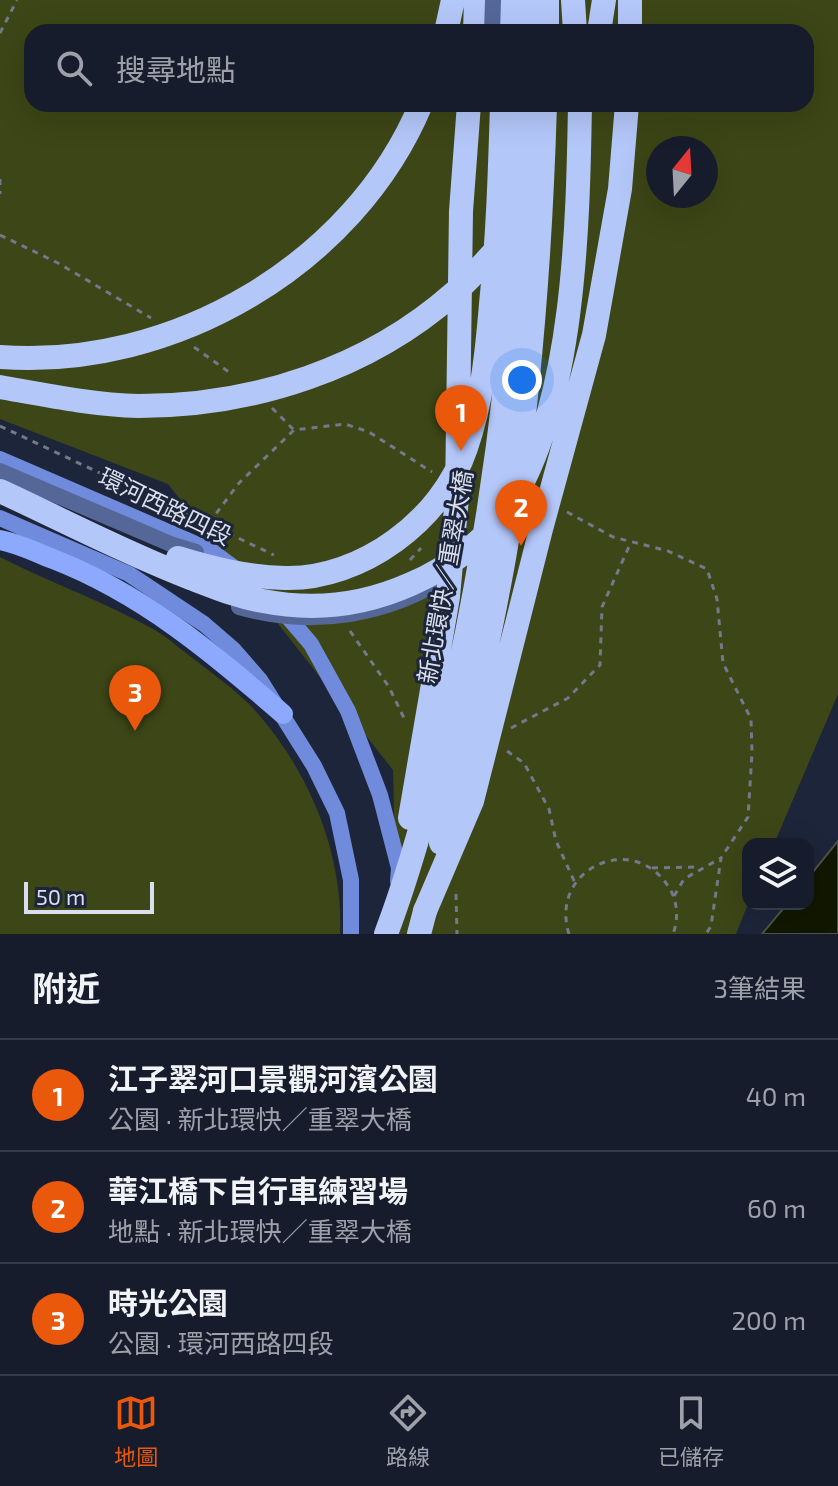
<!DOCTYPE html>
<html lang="zh-TW">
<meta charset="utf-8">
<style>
:root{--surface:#161c2c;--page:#1f2534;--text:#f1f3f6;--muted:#9ea1a9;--line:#353a48;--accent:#ea580c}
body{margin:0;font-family:"Exo 2","Noto Sans TC",sans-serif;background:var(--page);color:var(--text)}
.controls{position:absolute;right:24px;bottom:24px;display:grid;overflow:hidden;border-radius:16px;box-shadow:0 8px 32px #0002}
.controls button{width:72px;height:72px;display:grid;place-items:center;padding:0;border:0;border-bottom:2px solid var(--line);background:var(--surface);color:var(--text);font:40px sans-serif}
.compass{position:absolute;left:646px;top:136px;width:72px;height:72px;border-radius:50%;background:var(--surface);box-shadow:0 8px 32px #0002;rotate:18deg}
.scale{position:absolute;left:24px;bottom:20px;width:130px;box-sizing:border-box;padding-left:8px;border:4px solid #d9dfee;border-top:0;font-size:22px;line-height:28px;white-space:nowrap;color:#d9dfee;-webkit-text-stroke:6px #1d253a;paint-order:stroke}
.you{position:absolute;left:522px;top:380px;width:28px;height:28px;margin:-20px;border:6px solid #fff;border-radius:50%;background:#1a73e8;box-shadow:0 0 0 12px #1a73e833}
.badge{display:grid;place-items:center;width:52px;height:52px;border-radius:50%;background:var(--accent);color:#fff;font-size:26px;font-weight:700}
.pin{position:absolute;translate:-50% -66px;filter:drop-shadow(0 2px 4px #0008)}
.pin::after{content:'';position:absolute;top:42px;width:28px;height:24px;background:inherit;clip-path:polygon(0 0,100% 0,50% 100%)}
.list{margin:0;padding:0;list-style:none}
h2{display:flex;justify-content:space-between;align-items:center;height:104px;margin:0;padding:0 32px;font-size:34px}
h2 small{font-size:26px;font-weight:400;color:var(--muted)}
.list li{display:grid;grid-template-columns:52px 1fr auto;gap:24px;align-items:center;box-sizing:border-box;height:112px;padding:0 32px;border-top:2px solid var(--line)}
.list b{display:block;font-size:30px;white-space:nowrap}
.list p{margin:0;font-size:26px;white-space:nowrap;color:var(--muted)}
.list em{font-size:26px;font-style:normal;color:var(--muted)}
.icon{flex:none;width:44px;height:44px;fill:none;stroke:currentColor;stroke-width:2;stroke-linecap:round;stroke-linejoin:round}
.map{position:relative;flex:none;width:838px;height:934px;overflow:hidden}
.search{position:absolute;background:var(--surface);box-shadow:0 8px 32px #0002;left:24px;right:24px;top:24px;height:88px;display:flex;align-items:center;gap:20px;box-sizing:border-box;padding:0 28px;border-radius:24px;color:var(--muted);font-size:30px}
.sheet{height:440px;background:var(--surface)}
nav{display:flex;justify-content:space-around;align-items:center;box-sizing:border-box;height:112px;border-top:2px solid var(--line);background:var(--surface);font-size:22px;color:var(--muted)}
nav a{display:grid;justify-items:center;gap:4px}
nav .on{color:var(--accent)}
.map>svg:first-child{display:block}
</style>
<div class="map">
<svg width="838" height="934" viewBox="0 0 838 934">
<rect width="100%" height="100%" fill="#1d253a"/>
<path fill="#3d4616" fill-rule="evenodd" d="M0,0h838v694l-64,150h-26v60l-12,30h-339l-4,-164 -225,-286 -168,-65zM32,32h774v72h-774zM658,148h48v48h-48z
M0,557c51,26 105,45 155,73 14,8 26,20 39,29 19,15 40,30 57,47 56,60 93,146 89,228h-340z"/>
<path fill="#121700" stroke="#4e5347" stroke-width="2" d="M838,841v93h-76l25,-30h21v-26z"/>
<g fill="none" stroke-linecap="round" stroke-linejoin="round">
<path stroke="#71798b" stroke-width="3" stroke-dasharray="6 6" stroke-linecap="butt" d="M0,33l17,-33
M0,179v15
M0,235l58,28 93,55
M194,347l39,28
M272,408l22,22
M0,426l274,129
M567,512l46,25 55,14 39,18 10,30 6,64 28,56 1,34 -4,64 -27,41 -10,68 -5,8
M209,523l30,-40 55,-53 51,-6 24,8 63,40
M410,560l11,-12
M350,631l39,56 16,33
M511,728l57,-30 32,-33 2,-58 29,-65
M507,751l17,12 25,46 7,32 19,42
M652,868l47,-1
M456,894l1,40
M674,896l10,-17 37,-21
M569,934c-21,-67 68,-105 102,-43 7,13 7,30 2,43"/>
<path stroke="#708bdc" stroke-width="16" d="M0,459l210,91 27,20
M0,518l129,56 75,50 29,25 27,31 54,86 23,47 14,67v54
M281,609l30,35 37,67 32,84 19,73 -1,13"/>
<path stroke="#8ca9fd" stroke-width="20" d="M0,540c18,3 35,12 53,19 88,34 159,93 230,155"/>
<path stroke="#b4c7f9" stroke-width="24" d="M503,0v32
M525,0v32
M547,0v32
M573,0l2,32
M446,32l7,-32
M475,32l1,-32
M599,32l5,-32
M630,32v-32
M419,934l6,-23"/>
<path stroke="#556799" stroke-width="16" d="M492,32l1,-32
M0,471l173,74 23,7
M239,607c73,21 151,9 214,-34"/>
<path stroke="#b4c7f9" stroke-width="24" d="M0,357c172,13 354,-92 421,-253
M0,387c45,8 93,18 139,19 114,0 229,-37 315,-113 17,-14 31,-32 47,-48
M0,491c63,29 123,61 188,86 24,9 49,20 75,24 50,10 101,4 148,-17 37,-16 75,-43 98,-78 66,-102 69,-283 71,-402
M178,558c36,11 69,19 107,20 76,2 157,-58 181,-130 16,-47 21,-95 25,-144 7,-67 9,-133 11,-200
M410,818l38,-221 9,-100 4,-286 8,-107
M441,843c26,-109 53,-217 70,-327 20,-137 30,-274 34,-412
M425,911l47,-110 69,-272 53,-194 26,-146 7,-85
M386,934c32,-85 54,-174 73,-263 40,-187 61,-377 65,-567"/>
</g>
<g text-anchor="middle" stroke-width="6" stroke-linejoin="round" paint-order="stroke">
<g font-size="24" fill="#d9dfee" stroke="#1d253a">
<text transform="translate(165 507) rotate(26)" y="8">環河西路四段</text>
<text transform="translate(446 577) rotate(-80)" y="8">新北環快／重翠大橋</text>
</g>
</g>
</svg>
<div class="controls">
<button><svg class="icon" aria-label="layers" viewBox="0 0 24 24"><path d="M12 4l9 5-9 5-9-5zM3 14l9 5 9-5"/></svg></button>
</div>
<svg class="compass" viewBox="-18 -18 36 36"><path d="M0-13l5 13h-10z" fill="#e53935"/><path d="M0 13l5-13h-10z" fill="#9ea1a9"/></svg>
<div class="scale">50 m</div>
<div class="you"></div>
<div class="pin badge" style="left:461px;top:451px">1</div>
<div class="pin badge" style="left:521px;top:546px">2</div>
<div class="pin badge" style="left:135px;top:731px">3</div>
<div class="search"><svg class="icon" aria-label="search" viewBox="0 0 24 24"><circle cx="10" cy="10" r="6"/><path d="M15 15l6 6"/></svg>搜尋地點</div>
</div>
<section class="sheet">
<h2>附近<small>3筆結果</small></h2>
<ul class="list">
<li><span class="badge">1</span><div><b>江子翠河口景觀河濱公園</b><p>公園 · 新北環快／重翠大橋</p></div><em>40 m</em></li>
<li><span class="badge">2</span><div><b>華江橋下自行車練習場</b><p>地點 · 新北環快／重翠大橋</p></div><em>60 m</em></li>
<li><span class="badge">3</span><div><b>時光公園</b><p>公園 · 環河西路四段</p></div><em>200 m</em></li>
</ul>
</section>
<nav>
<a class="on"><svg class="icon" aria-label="map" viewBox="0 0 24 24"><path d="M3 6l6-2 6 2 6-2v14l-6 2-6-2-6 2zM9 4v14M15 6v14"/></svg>地圖</a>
<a><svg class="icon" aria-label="directions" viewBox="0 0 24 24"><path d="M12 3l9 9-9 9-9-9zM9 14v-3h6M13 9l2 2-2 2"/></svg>路線</a>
<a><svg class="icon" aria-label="saved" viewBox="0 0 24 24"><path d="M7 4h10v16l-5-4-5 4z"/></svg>已儲存</a>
</nav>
